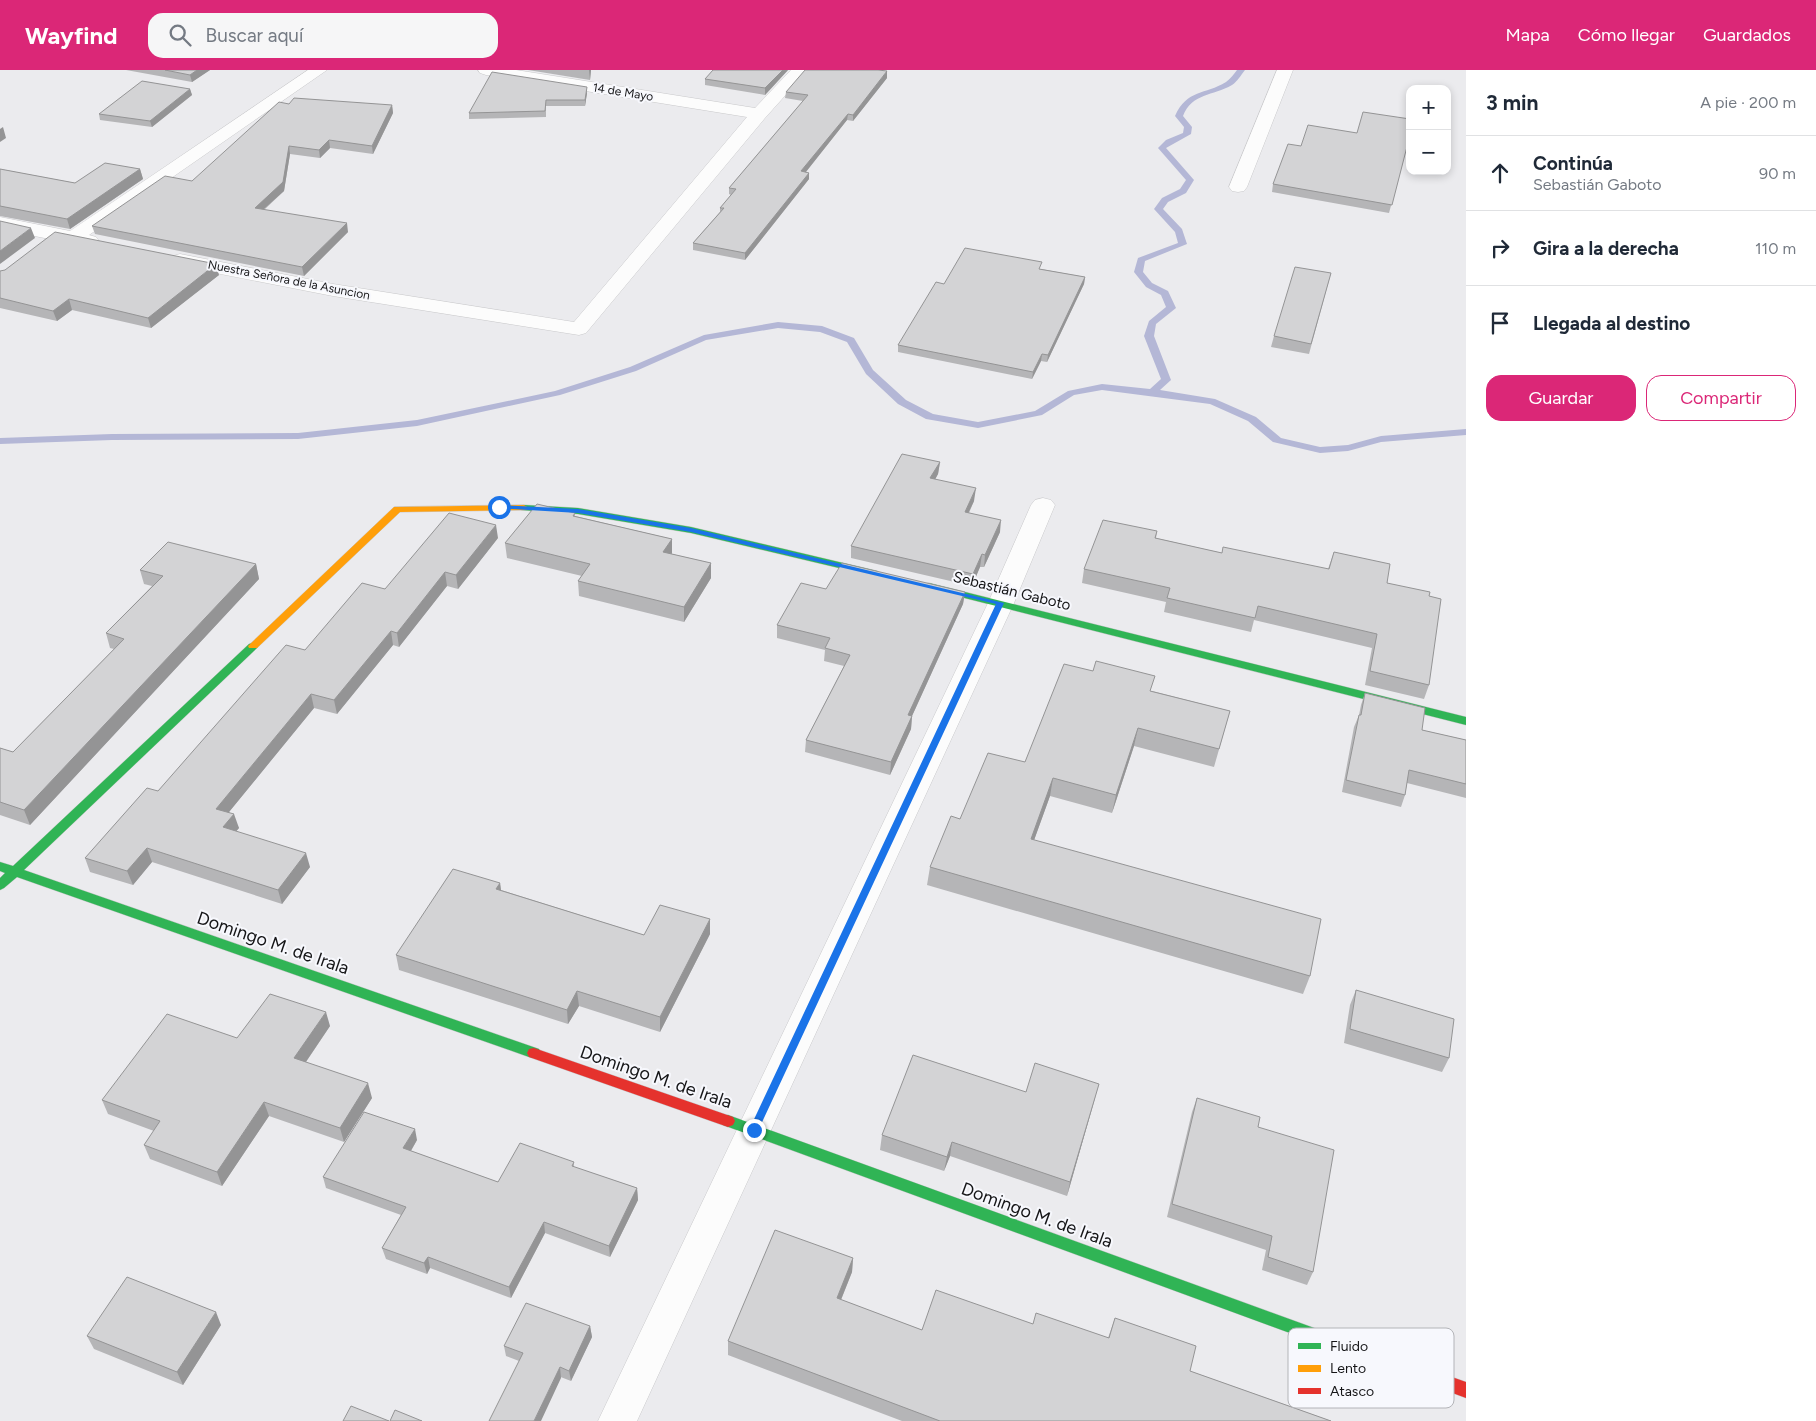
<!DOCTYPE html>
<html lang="es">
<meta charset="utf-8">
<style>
:root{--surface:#fff;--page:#f6f6f7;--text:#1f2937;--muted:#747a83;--line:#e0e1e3;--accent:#db2777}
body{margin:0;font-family:Figtree,sans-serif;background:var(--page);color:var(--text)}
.controls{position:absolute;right:15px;top:15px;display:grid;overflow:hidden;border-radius:10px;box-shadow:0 2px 8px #0003}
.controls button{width:45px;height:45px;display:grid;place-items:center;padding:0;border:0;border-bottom:1px solid var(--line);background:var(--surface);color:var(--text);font:25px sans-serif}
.stop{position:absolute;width:15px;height:15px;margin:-11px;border:4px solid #1a73e8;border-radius:50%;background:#fff}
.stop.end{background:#1a73e8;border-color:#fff;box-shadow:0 1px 5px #0008}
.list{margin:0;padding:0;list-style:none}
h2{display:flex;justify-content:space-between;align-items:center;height:65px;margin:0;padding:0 20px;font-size:21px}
h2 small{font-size:16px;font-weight:400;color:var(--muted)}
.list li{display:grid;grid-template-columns:32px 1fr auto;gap:15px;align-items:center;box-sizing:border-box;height:75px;padding:0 20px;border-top:1px solid var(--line)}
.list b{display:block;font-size:19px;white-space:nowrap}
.list p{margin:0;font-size:16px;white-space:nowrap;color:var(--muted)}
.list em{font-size:16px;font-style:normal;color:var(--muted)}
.actions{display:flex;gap:10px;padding:15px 20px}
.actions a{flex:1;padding:11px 0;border:1px solid var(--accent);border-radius:15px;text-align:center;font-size:18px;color:var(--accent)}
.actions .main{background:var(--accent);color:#fff}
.icon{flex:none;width:28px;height:28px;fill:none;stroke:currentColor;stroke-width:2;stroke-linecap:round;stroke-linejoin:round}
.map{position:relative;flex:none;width:1466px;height:1351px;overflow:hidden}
header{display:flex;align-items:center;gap:30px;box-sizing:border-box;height:70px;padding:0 25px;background:var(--accent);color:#fff}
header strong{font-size:24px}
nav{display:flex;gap:28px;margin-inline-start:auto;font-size:18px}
.search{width:350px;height:45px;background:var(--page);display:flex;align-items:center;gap:12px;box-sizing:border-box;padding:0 18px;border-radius:15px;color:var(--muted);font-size:19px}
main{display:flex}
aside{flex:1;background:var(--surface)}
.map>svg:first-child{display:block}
</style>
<header>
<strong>Wayfind</strong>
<div class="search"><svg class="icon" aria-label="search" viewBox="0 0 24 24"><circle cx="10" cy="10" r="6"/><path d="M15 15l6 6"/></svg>Buscar aquí</div>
<nav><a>Mapa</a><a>Cómo llegar</a><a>Guardados</a></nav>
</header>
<main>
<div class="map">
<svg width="1466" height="1351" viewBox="0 0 1466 1351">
<rect width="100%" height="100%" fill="#ebebee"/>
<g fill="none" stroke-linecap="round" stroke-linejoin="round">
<path fill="#b4b7d6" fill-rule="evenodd" d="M1237,0h8c-4,5 -8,12 -13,15 -19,11 -40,8 -49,31l9,11 -1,7 -25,14 28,32 -8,13 -18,9 -5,7 19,20 5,15 -42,17 -2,11 9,11 16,8 8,17 -20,16 -2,12 17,44 -11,10 55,9 41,18 25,21 39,9 28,-2 33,-9 85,-7v6l-85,7 -33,9 -28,2 -47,-11 -25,-21 -38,-17 -108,-14 -28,5 -32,20 -64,13 -52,-9 -28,-15 -32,-30 -19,-32 -27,-10 -42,-4 -72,12 -70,31 -76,24 -143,31 -119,13 -186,1 -112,4v-6l112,-4 186,-1 119,-13 138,-29 75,-24 74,-32 74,-13 44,4 32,12 19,32 33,30 27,14 45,8 57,-11 33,-20 34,-7 48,5 11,-10 -17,-43 5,-15 17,-14 -5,-12 -15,-8 -12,-15 4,-14 40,-15 -3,-11 -21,-23 8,-11 18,-9 6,-9 -28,-32 8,-8 17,-7 1,-6 -9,-11c12,-27 30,-21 51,-34 4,-3 8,-8 11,-12z"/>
<g stroke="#c9c9cb" stroke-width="1">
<path id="street" d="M308,0h19l-238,165 7,2 3,4 -3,4 -7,2 -89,-18v-12l70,14z
M478,0h38l239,38 36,-38h17l-43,48 -179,215 -7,2 -246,-39 -153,-30 -7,-2 -3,-4 3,-4 7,-2 153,30 241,38 173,-205 -261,-42 -6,-2z
M1277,0h16l-46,117 -3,4 -6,1 -6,-1 -3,-4z
M1043,428l8,2 4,5 -41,98 -377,818h-39l390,-818 43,-98 4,-5z"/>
</g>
<g stroke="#c9c9cb" stroke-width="1">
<path id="fast" d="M524,435l54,3 113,19 186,44 5,3 -5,3 -186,-44 -113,-19 -57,-4 -2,-2z
M929,513l537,134v8l-541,-137 -1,-2 1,-2z
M253,573l4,1 1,2 -1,2 -233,222 515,179 2,4 -2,4 -5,1 -5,-1 -512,-180 -13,11 -4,2v-12l5,-5 -5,-2v-9l13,4 236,-222z
M728,1045l622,226 5,2 3,5 -3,5 -5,2 -627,-230 -2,-4 2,-4z"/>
</g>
<g stroke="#c9c9cb" stroke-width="1">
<path id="slow" d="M524,435l5,3 -2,2 -127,2 -143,136h-8l-1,-2 146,-139z"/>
</g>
<g stroke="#c9c9cb" stroke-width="1">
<path id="jam" d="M534,978l199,69 2,4 -2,4 -5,2 -199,-70 -2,-4 2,-4z
M1350,1271l116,41v16l-121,-45 -3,-5 3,-5z"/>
</g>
<use href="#street" fill="#fcfcfc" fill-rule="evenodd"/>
<use href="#fast" fill="#30b455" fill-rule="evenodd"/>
<use href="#slow" fill="#ff9f0a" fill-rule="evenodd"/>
<use href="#jam" fill="#e5322d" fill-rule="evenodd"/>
</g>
<path fill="#b5b5b7" d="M126,0h84l-18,12z
M528,0h63l-1,10z
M788,0l-23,25 -60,-10v-6z
M887,8l-34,43 -6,-1 -41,52 3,1v6l-64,81 -52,-10v-7l27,-31v-4l11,-13 -2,-1v-6l74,-87 -18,-3 1,-6z
M190,19l2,6 -40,32 -52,-7 -1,-6z
M587,23l-2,13h-39v11l-77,2v-6z
M289,34l103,1 1,8 -20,41 -43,-6 -10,10 -30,-4 -6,37 -20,19 84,22 -44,44 -209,-42 -3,-8 100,-45z
M1357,63l53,2 -21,78 -117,-21 1,-8 28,-38z
M0,99l75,14 65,-14 3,10 -73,50 -70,-13z
M1041,199l44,8 -1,7 -37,78 -6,-1 -9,18 -134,-27v-7l46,-61z
M0,201l219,4 -68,53 -79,-18 -15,11 -57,-13z
M1331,203l-22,81 -38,-7 3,-11z
M940,392l-2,12 -3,5 39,22 -5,12 31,19 -16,35h-4l-8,19 -121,-28v-12z
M575,443v3l97,23v15l39,9v15l-27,44 -105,-26 -1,-15 4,-5 -75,-18 -2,-15z
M1157,461l-1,7 66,15 106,16 6,-17 53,31 42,13v89l-5,14 -59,-14 7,-37 -118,-28 -3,12 -87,-20 2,-10 -84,-19 2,-14z
M498,468l-40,51 -11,-3 -48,61 -6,-2 -56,69 -23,-6 -85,104 10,16 -3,3 74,36 -28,37 -130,-42 -19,23 -43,-13 -5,-14 73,-67 147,-141 80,-61z
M256,494l3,15 -229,246 -30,-10v-67l13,4 101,-103 -4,-1 -4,-15 46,-47 -8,-2 -4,-14z
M826,519l139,3 -2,12 -51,112 -1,13 -21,46 -85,-23 1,-12 38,-74 -20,-5 1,-11 -48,-12v-13z
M1152,621l78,20 -16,56 -80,-21 -22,67 -62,-17 -16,44 276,136 -7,18 -376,-109 3,-18 30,-48 65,-57z
M1365,623l57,37 44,10v58l-59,-15 -2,12 -4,12 -59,-15 12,-65 5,-12 2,-10z
M500,813l1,7 143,45 66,-16v15l-50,98 -81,-26 -11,18 -169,-54 -3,-15z
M1356,920l93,68 -7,14 -98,-29 6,-38z
M330,956l-24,36 66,36 -28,44 -75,-26 -47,70 -72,-27 -6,-14 10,-14 -46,-17 -6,-14 135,-62z
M1026,1022l69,6 -28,98 -117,-40 -6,15 -64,-21 2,-15z
M1197,1028l61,29 55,145 -6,13 -45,-15 4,-20 -99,-33 25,-105z
M417,1070l-6,11 87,31 76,-20v5l63,21 1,12 -28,57 -65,-24 -34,65 -81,-30 -3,6 -41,-15 -4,-11 19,-33 -75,-27 -3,-11z
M853,1188l-1,14 -11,28 81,30 111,-6 75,14 7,-20 75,53 141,50h-429l-174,-66v-14z
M221,1255l-38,60 -89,-36 -7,-13z
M590,1256l2,11 -21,44 -65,-25 -2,-10z"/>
<path fill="#949495" d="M197,0h13l-18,12 -2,-7z
M589,0h2l-1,10z
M783,0h5l-23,25v-7z
M887,1v7l-34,43v-6z
M587,17v6l-2,13v-6z
M190,19l2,6 -40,32 -2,-6z
M392,35l1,8 -20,41 -1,-8z
M848,44l-1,6 -46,58v-7z
M3,57l3,11 -6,4v-13z
M329,70l1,8 -10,10 -1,-8z
M289,76l1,8 -6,37 -28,25 -1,-8z
M140,99l3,10 -73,50 -3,-10z
M809,103v6l-64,81v-7z
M347,153l1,9 -44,44 -2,-9z
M31,158l4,10 -35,26v-13z
M216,194l3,11 -68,53 -3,-10z
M1085,207l-1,7 -37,78 1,-7z
M69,229l3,11 -15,11 -4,-10z
M1042,284l-1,7 -9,18 1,-7z
M940,392l-2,12 -9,17 1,-13z
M976,418l-2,13 -11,23 2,-12z
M1001,450l-1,12 -16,35 1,-12z
M496,455l2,13 -40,51 -2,-14z
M672,469v14l-9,13v-14z
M982,484l-2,13 -8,19 1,-12z
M711,493v15l-27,44v-15z
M256,494l3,15 -229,246 -6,-15z
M445,502l2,14 -48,61 -2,-14z
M965,522l-2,12 -51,112 -1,13 -21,46 1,-13 17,-47z
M391,561l2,14 -56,69 -3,-14z
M311,624l3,14 -94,115 -4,-14z
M1138,658l-4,18 -22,67 4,-18z
M1053,708l-3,18 -22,61 3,-18z
M234,744l5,14 -11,13 -5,-14z
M147,778l5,14 -19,23 -6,-14z
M306,783l4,14 -28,37 -4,-14z
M500,813l2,15 -6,-9z
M710,849v15l-50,98v-15z
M577,921l2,15 -11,18 -1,-14z
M326,942l4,14 -31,46 -5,-14z
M368,1013l4,15 -28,44 -4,-14z
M1099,1014l-32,112 3,-14z
M264,1032l5,14 -47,70 -5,-14z
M415,1059l2,11 -11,19 -3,-11z
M952,1072l-2,14 -6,15 3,-14z
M637,1118l1,12 -28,57 -1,-11z
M544,1152l1,11 -34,65 -2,-11z
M428,1187l2,11 -3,6 -3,-11z
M853,1188l-1,14 -16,40 1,-14z
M216,1242l5,13 -38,60 -6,-13z
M590,1256l2,11 -21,44 -2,-10z
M560,1297l1,11 -20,43h-7z"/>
<path fill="#d3d3d5" stroke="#949495" d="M165,0h32l-7,5z
M713,0h70l-18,18 -60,-9z
M805,0h73l9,1 -34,44 -5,-1 -47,57 8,2 -64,80 -52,-10 31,-35h-4l16,-19 -7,-1 79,-93 -22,-3z
M492,2l95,15 -2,13h-39l-1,11 -76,2z
M142,11l48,8 -40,32 -51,-7z
M294,28l98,7 -20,41 -43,-6 -10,10 -30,-4 -6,36 -28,26 92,15 -45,44 -210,-41 73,-50 27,5 87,-79 10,2z
M1363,42l47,7v16l-18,70 -119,-21 15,-40 13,2 7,-21 49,8z
M105,93l35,6 -73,50 -67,-13v-37l75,14z
M0,151l31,7 -31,23z
M55,162l161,32 -68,54 -79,-19 -16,12 -53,-13v-27l5,-1z
M965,178l77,14 -3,7 46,8 -37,78 -6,-1 -9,18 -135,-27 38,-63 8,2z
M1295,197l36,6 -20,71 -37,-8z
M902,384l38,8 -10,16 46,10 -11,24 36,8 -16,35 -3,-1 -9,20 -122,-28z
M537,434l38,9 -2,3 99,23 -9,13 48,11 -27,44 -106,-26 12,-17 -85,-21z
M449,443l47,12 -40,50 -11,-3 -48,61 -6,-2 -57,69 -23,-6 -95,115 18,5 -11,13 83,26 -28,37 -131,-42 -20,23 -42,-13 62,-70 11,3 128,-146 19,5 57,-67 23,6z
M1103,450l54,11 -2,7 67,15 1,-6 106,22 5,-17 56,12 -3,19 43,9 -1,4 12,3 -12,86 -59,-14 7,-37 -119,-28 -3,12 -88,-20 3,-10 -86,-19z
M168,472l88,22 -232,246 -24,-8v-54l13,4 111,-113 -18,-6 57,-57 -23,-6z
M842,493l123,29 -57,123 4,1 -21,46 -85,-22 44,-85 -25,-7 5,-10 -53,-13 24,-42 25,6z
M1096,591l59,15 -5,15 80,20 -11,38 -81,-21 -22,67 -63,-17 -22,61 290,80 -11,57 -380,-109 21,-51 9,3 28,-66 37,9 39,-98 29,7z
M1365,623l60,15 -3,22 44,10v44l-57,-14 -4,25 -59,-15 13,-65h2z
M453,799l47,14 -4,6 148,46 16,-30 50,14 -50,98 -83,-26 -10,19 -171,-55z
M1356,920l98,29 -5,39 -99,-29z
M270,924l56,18 -32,46 74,25 -28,45 -76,-26 -47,70 -73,-27 16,-24 -58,-21 65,-86 70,24z
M913,985l113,37 9,-29 64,21 -29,98 -118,-40 -5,15 -65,-22z
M1197,1028l63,19 -2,10 76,23 -21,122 -45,-15 4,-21 -100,-32z
M364,1042l51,17 -12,19 95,34 22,-39 54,19 -2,4 65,22 -28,58 -65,-24 -35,65 -81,-30 -4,6 -42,-15 24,-41 -83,-30z
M775,1160l78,28 -16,40 85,32 14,-40 97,34 3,-11 73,25 6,-20 81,28 -6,25 141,50h-391l-212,-80z
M127,1207l89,35 -39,60 -90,-36z
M526,1233l64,23 -21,45 -9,-4 -26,54h-45l34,-68 -19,-7z
M351,1336l38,15h-46z
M395,1340l27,11h-32z"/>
<path fill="#1a73e8" d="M499,435l79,4 113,19 313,75 -247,530h-7l-1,-3 247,-526 -305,-72 -113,-19 -82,-5v-2z"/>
<g text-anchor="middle" stroke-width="4" stroke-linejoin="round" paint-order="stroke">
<g font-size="12" fill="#151517" stroke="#f7f8fd">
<text transform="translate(623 22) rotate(9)" y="4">14 de Mayo</text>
<text transform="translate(289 210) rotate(11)" y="4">Nuestra Señora de la Asuncion</text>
</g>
<g font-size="15" fill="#151517" stroke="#f7f8fd">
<text transform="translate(1012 521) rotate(14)" y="5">Sebastián Gaboto</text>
</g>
<g font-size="18" fill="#151517" stroke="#f7f8fd">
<text transform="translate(273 873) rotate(19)" y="6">Domingo M. de Irala</text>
<text transform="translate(656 1007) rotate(19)" y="6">Domingo M. de Irala</text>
<text transform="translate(1037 1145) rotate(20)" y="6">Domingo M. de Irala</text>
</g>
</g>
<rect x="1288" y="1258" width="166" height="80" rx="8" fill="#f7f8fd" stroke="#b3b4b8" stroke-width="1"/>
<rect x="1298" y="1273" width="23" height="6" fill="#30b455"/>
<rect x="1298" y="1295" width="23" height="7" fill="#ff9f0a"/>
<rect x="1298" y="1318" width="23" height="6" fill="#e5322d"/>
<g font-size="14" fill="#151517">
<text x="1330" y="1281">Fluido</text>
<text x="1330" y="1303">Lento</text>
<text x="1330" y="1326">Atasco</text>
</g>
</svg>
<div class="controls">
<button>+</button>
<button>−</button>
</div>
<div class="stop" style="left:499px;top:437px"></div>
<div class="stop end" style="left:754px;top:1060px"></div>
</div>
<aside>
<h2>3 min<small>A pie · 200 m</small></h2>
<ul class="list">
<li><svg class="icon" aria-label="ahead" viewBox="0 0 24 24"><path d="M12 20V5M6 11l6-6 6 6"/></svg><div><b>Continúa</b><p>Sebastián Gaboto</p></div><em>90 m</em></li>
<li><svg class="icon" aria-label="right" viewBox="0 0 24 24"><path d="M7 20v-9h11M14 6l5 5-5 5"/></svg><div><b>Gira a la derecha</b></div><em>110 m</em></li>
<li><svg class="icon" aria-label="arrive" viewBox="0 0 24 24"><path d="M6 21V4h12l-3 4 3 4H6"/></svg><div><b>Llegada al destino</b></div></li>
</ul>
<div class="actions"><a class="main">Guardar</a><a>Compartir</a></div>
</aside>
</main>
